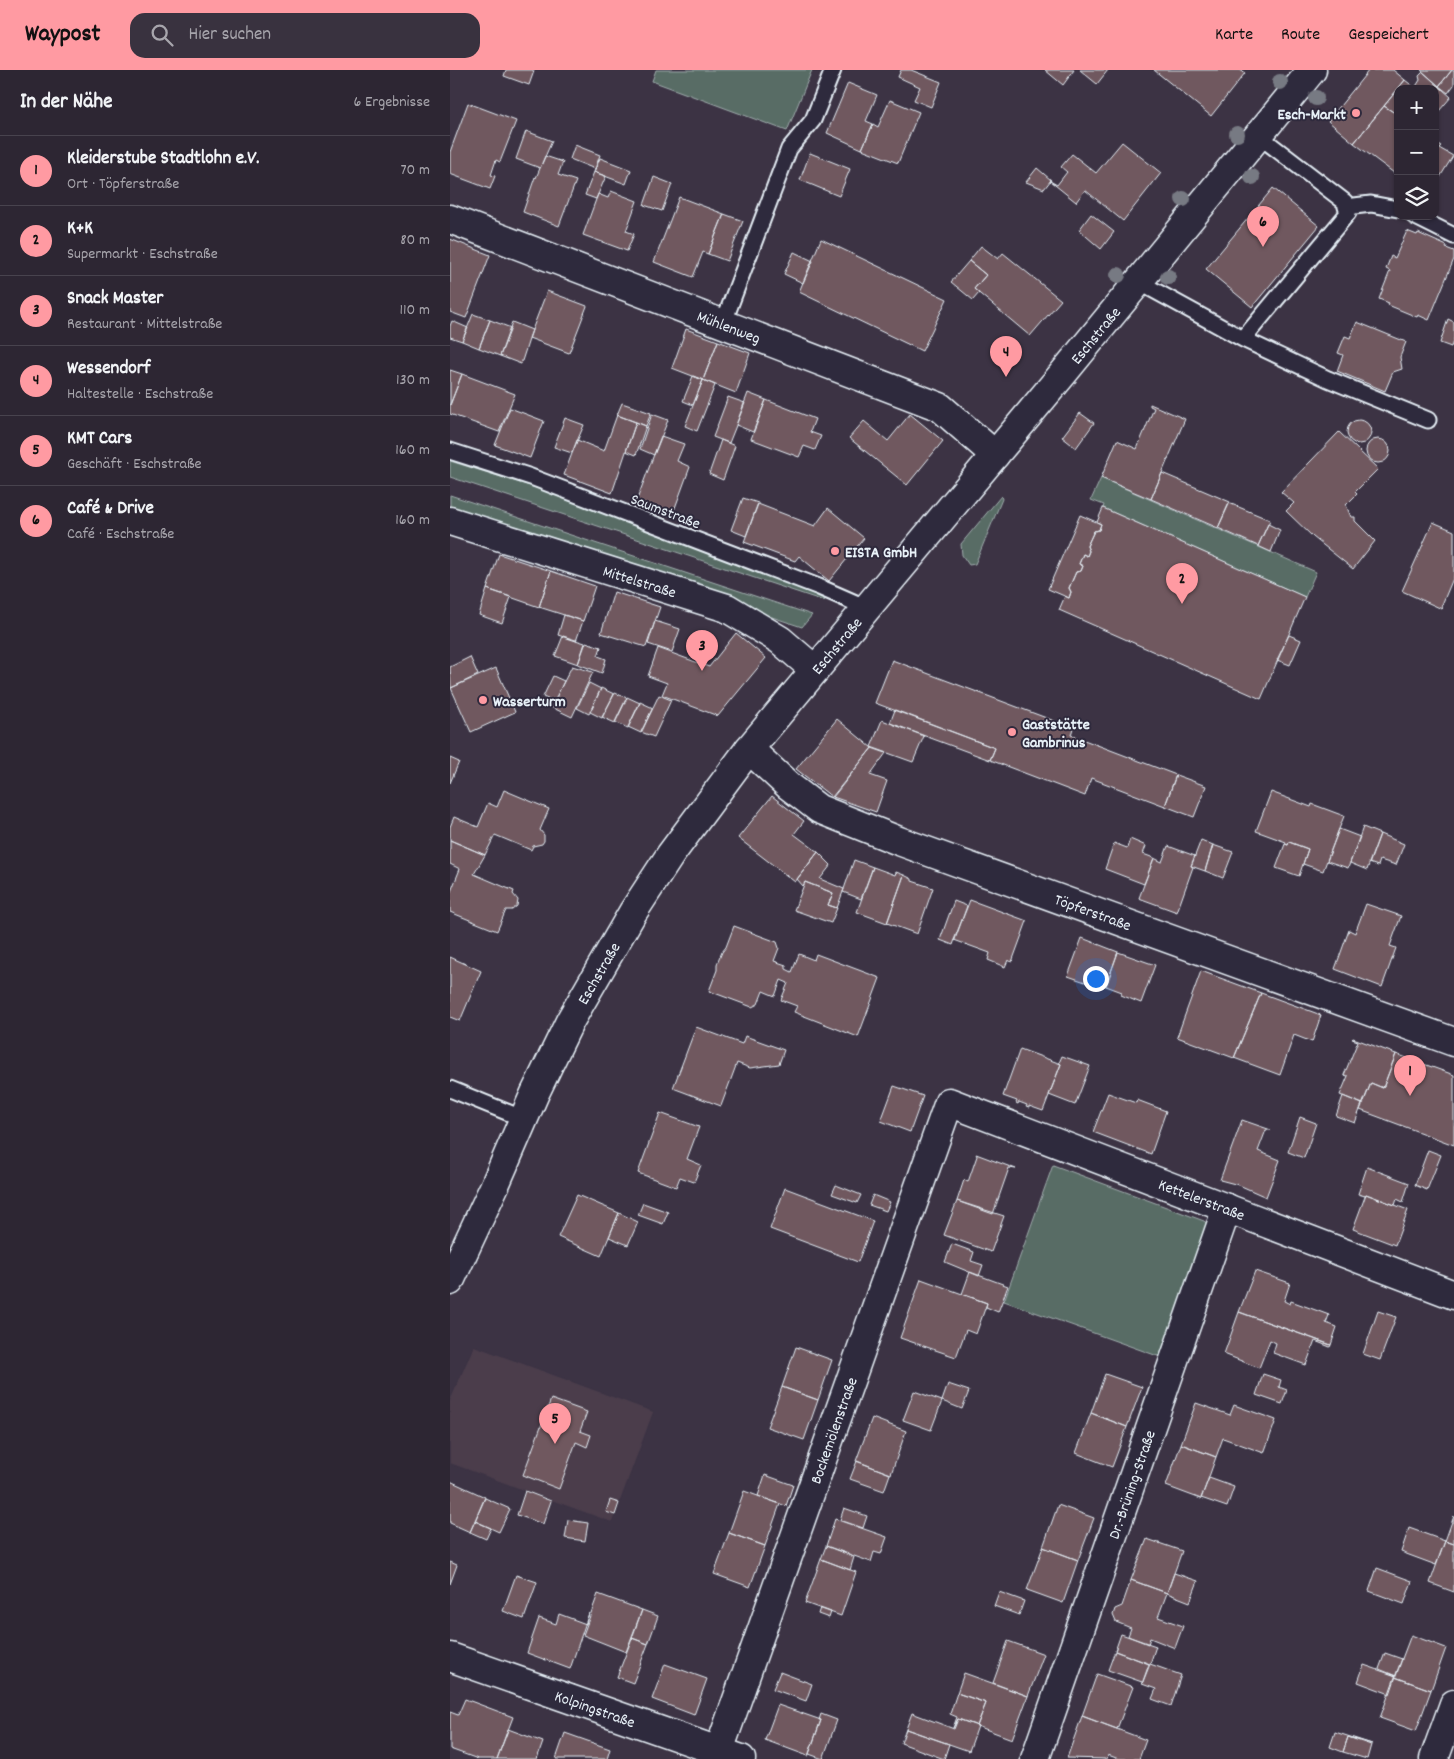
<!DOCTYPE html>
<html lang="de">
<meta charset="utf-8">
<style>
:root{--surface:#2d2633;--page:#39323f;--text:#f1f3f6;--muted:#a7a5ac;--line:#48434e;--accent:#ff9aa2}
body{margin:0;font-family:Dekko,sans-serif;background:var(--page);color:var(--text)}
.controls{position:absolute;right:15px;top:15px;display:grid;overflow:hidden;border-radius:10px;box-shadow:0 1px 4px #0004}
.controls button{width:45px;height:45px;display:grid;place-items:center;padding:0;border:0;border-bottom:1px solid var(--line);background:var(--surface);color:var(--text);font:25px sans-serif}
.you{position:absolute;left:645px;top:908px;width:18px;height:18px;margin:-12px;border:4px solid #fff;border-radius:50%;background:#1a73e8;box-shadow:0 0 0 8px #1a73e833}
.badge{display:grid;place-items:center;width:32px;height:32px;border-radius:50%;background:var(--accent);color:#111;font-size:16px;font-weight:700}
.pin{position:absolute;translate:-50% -41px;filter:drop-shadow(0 1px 2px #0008)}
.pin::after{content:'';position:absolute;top:26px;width:18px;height:15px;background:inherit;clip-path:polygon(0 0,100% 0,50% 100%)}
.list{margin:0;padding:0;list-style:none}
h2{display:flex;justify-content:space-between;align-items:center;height:65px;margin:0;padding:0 20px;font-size:21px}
h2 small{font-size:16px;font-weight:400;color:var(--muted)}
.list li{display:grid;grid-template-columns:32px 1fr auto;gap:15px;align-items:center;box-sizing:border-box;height:70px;padding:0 20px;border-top:1px solid var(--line)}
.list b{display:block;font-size:19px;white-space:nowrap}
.list p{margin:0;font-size:16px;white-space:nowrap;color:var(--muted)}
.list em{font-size:16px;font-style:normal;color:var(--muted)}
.icon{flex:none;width:28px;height:28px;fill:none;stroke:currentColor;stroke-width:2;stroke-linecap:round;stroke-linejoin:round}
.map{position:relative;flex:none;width:1004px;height:1689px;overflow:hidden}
header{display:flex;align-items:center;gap:30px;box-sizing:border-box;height:70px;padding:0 25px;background:var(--accent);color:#111}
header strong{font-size:24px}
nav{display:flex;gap:28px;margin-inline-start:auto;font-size:18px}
.search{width:350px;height:45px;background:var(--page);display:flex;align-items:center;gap:12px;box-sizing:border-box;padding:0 18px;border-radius:15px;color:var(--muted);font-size:19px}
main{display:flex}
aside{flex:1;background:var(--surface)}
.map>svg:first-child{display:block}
</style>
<header>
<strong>Waypost</strong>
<div class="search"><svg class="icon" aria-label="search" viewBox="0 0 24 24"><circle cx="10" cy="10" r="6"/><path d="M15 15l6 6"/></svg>Hier suchen</div>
<nav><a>Karte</a><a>Route</a><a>Gespeichert</a></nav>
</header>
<main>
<aside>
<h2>In der Nähe<small>6 Ergebnisse</small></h2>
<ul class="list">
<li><span class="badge">1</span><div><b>Kleiderstube Stadtlohn e.V.</b><p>Ort · Töpferstraße</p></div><em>70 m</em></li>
<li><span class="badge">2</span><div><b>K+K</b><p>Supermarkt · Eschstraße</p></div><em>80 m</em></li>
<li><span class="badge">3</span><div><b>Snack Master</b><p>Restaurant · Mittelstraße</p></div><em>110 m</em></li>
<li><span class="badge">4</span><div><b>Wessendorf</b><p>Haltestelle · Eschstraße</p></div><em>130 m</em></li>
<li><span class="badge">5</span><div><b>KMT Cars</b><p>Geschäft · Eschstraße</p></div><em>160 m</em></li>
<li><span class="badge">6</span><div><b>Café &amp; Drive</b><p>Café · Eschstraße</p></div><em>160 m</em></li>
</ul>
</aside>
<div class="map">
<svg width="1004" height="1689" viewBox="0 0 1004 1689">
<rect width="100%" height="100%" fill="#3c3344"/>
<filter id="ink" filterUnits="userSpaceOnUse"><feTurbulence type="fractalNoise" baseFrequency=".02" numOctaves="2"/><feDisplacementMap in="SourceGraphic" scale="10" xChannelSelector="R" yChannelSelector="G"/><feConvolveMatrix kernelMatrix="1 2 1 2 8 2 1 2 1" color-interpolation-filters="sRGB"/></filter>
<g filter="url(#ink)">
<path fill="#4b3e4c" d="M24,1276l179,66 -41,110 -162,-59v-62z"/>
<path fill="#596c65" stroke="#a0aeae" d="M206,0h156l-25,61 -135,-50z
M0,391l93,29 285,106 -4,5 -374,-124z
M651,408l215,94 -11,25 -202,-89 1,-3 -13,-5z
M0,425l362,120 -10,12 -352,-117z
M551,426l1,3 -27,65 -6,1 -7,-10 -1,-11z
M603,1095l151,56 6,5 -44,133 -162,-58z"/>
<path fill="#6f585f" stroke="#e8f1f8" d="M56,0h26l2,1 -5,14 -25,-9z
M451,0h10l30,12 -10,25 -17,-7 6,-13 -22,-10z
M595,0h29l-11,15z
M630,0h28l-11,14z
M704,0h86l5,3 -34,43z
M919,0h24l12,10 -51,63 -26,-22z
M971,0h31l-13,16z
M1002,0h2v15l-6,8 -9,-7z
M973,2l28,25 -12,14 -4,-3v-19h-37l7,-9 10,8 5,-8 -1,-4z
M398,13l29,12 -11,26 7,3 -11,25 -35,-16z
M948,19v26l-14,-9z
M440,30l29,12 -21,51 -36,-14 11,-25 5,3z
M18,33l48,18 -16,41 -4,-2 -5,15 4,1 -5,13 -40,-15v-22z
M934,36l14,9v61l-44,-33z
M76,61l26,10 -12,27 -24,-9z
M672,72l39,31 -38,48 -38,-31 -9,12 -26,-21 7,4 10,-13 -6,-5 11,-13 24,19z
M985,72l6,4 -2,2 14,8 -18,29z
M125,75l25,10 -5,14 -25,-10z
M360,83l40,16 -11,27 -39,-16z
M95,86l18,6 -5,13 18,6 -17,45 -36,-14 12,-35 1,1z
M150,88l31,12 -5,14 -32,-12z
M587,98l14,12 -7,9 -18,-7z
M144,102l12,4 -10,23 -11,-4z
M204,107l18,7 -10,27 -18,-6z
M823,118l46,38 -67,81 -46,-38z
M161,121l26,10 -11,30 8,3 -7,17 -44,-16 15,-41 10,4z
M229,127l45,17 -16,40 -5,-2 -10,25 -39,-15z
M274,144l19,7 -16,40 -19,-7z
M641,144l23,18 -13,17 -22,-19z
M957,161l10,4 1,-2 29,13 -1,2 8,3v8l-25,61 -11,-5 -1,2 -29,-12 1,-2 -10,-4 11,-28 -4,-2 5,-13 4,2z
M0,169l40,16 -24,63 -16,-6z
M371,169l126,60 -25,52 -123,-59z
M531,176l17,13 5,-6 58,47 -31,36 -56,-47 12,-14 -17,-14z
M344,182l19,9 -10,22 -19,-9z
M519,191l17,14 -12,14 5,4 -6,7 -22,-18z
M97,221l40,15 -18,47 -40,-15z
M23,244l17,6 -11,28 -17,-7z
M998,249l6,3v16l-3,9 -11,-4z
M40,250l21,8 -11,28 -21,-8z
M2,251l16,7 -6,13 -12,-4v-11z
M62,252l20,8 -11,34 -21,-8z
M907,252l49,20 -6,15 2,12 -9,3 -8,19 -48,-20 6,-16 -5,-2 7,-17 5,2z
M236,259l32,12 -15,39 -31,-12z
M268,271l32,12 -14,40 -33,-13z
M0,300l12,4 -12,31z
M12,304l53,20 -16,38 -49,-18v-9z
M243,306l10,4 -10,25 -10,-4z
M253,310l12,5 -18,46 -12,-5z
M298,323l18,7 -13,32 -17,-7z
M278,327l17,6 -16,40 -16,-6z
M316,330l49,19 -5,13 11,4 -6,14 -11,-4 -5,11 -48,-18z
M172,333l29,10 -5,13 -29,-11z
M700,334l35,15 -34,80 -50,-21 16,-38 20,9 17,-41 -4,-2z
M60,338l34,13 -14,37 -35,-13z
M630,343l14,10 -18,25 -14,-11z
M202,344l16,6 -14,35 -14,-6z
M460,344l33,27 -36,44 -58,-47 15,-17 24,20z
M167,345l19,7 -24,71 -48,-18 13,-35 27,11z
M115,348l19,7 -12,28 -18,-6z
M897 362a12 12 0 1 1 24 0a12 12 0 1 1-24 0Z
M186,352l10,4 -10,29 -10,-4z
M889,362l39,37 -23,23 2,2 -11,11 5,12h4v4l20,20 -22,28 -40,-32 -27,-26 8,-8 -13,-11z
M211,366l23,8 -7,17 13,6 -18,49 -36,-14z
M916 381a12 12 0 1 1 24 0a12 12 0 1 1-24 0Z
M271,370l14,6 -12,34 -14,-6z
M712,403l68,29 -12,26 -67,-29z
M293,428l15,5 -12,33 -15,-6z
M779,433l41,17 -12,26 -40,-18z
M308,434l57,22 13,-18 36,30 -35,43 -30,-25 -4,5 -51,-19z
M653,438l202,89 -44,102 -202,-89 6,-14 4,2 2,-6 -2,-4 7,-16 5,-1 2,-5 -4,-2 4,-10 4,2 2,-5 -2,-5 7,-15 5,-1 2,-6 -4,-2z
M630,445l21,9 -2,6 -5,1 -7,15 2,5 -2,5 -4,-2 -4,10 4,2 -2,5 -5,1 -7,16 2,4 -2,6 -21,-9z
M983,452l21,9v45l-13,31 2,1 -1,1 -40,-18z
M818,454l12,6 -9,22 -13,-6z
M49,484l52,17 -12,36 -52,-18z
M101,501l44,15 -12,35 -44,-14z
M37,519l24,8 -9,26 -23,-8z
M164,522l46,15 -14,40 -45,-14z
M114,545l19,6 -7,20 -18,-6z
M205,551l25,8 -8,23 -24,-8z
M286,563l30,25 -48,58 -56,-21 5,-12 -19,-7 10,-28 51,19z
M839,565l12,5 -11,25 -13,-5z
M113,566l22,7 -7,21 -23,-8z
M136,572l15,5 -3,9 8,3 -4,14 -24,-9z
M20,587l8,18 -27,13 -1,-21z
M442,590l181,68 -2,7 105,40 -11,31 -74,-28 -6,18 -95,-36 5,-12 -120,-45z
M122,596l21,6 -21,45 -21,-10z
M46,598l19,44 -44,20 -20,-44z
M103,606l11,5 -10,21 -11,-5z
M139,613l12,6 -12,25 -12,-6z
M151,618l13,6 -12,24 -12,-6z
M165,623l12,5 -12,25 -13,-6z
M209,625l12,5 -17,37 -13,-5z
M177,627l13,6 -12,25 -13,-6z
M190,632l13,6 -12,25 -13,-6z
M445,640l100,38 -5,12 -100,-37z
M387,649l35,29 -40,49 -36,-28z
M432,650l42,16 -11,26 -42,-15z
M422,678l14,5 -16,22 17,6 -11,31 -43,-15z
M0,688l9,4 -9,21z
M726,705l30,11 -12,31 -29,-11z
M54,720l45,19 -9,21 4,5v6l-2,3 -9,2 -2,4 -36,-15 -10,20 -35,-15v-13l4,-10 24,10 10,-24 9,4z
M821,722l40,15 1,-3 32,12 -21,55 -20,-7 5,-15 -19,-7 -1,3 -3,-1 1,-2 -30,-11z
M322,726l32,25 -10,13 24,18 -23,30 -57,-44z
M913,757l17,7 -13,36 -17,-7z
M889,759l21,8 -12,31 -21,-7z
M930,764l24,10 -8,21 -16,-5 -2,6 -9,-3z
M680,769l16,7 -3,8 11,4 -10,26 -39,-15 9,-26 13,5z
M0,770l35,15 -11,19 40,17 -1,3 5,6 -1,6 -5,4h-6l-9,21 -47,-19v-18l10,-25 -10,-5z
M751,770l12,5 -8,26 -14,-5z
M839,772l19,7 -9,27 -23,-8 9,-24 3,1z
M763,775l20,7 -10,26 -18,-7z
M718,776l27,10 -4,10 2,1 -16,45 -38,-14 15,-40 8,4z
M368,782l13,13 -11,14 24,10 -7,19 -9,-3 5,-12 -28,-11 -2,4 -6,-7z
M404,790l19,7 -12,32 -18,-7z
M423,797l22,8 1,-3 8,3 -17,48 -30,-11z
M454,805l8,4v2l21,7 -16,46 -30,-11z
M355,812l28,11 -5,12 9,3 -6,15 -37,-13z
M520,830l57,21 -15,41 -4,-2 -3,7 -17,-7 2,-7 -36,-13z
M504,831l13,5 -14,39 -13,-5z
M916,834l35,12 -11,30 6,2 -14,39 -47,-18 14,-39 6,3z
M284,856l43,16 2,6 -5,13 12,4v4l6,3 7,-18 15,6 2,-6 64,24 -22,59 -64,-25 3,-6 -16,-6 7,-17 -7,-3 -6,16 -12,-5 -5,13 -6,3 -43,-16 8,-21v-6l5,-12 4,-5z
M632,868l36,14 -12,34 -17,-6 -1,3 -20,-7z
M668,882l37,13 -14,38 -20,-8 1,-3 -16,-6z
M0,887l31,14 -21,50 -10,-4z
M751,901l60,22 -27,65 -57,-21z
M811,923l60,22 -9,27 -18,-7 -14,40 -46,-17z
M246,957l46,17 3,-8 39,14 -5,14 -29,4 -13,-5 -16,43 -48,-18z
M903,968l43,16 -13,34 -12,-5 -8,21 -23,-9 8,-19 -4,-1 14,-34 -6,-2z
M570,979l41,15 -18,47 -14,-5v2l-3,-1 1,-2 -8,-3 -1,2 -2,-1 1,-2 -14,-5z
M946,984l58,21v70l-94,-35 11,-27 12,5z
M612,986l28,10 -15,39 -26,-10 12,-31 -2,-1z
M444,1016l29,10 -13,36 -29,-11z
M658,1023l28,10 1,-3 29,11 -15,43 -58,-22z
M893,1026l19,8 -7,19 -19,-7z
M210,1043l39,14 -12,32 14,6 -7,17 -14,-5 -4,10 -38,-14z
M850,1047l16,6 -12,35 -16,-6z
M792,1050l29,10h-5l-8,21 22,9 -14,37 -27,-12 -19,-5z
M978,1080l13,5 -14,35 -12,-5z
M526,1084l40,15 -7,-1 -16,46 -36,-13 7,-21 4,2 9,-26z
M917,1097l42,16 -6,19 -6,-3 -2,6 -29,-11 -1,2 -7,-2z
M386,1115l25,10 -4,8 -25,-9z
M335,1118l88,33 -15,41 -88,-33z
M916,1124l42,16 -13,35 -42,-16z
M127,1125l42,18 -18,43 -43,-19z
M423,1125l17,7 -4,9 -17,-6z
M507,1131l47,15 -13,36 -47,-17z
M193,1133l25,9 -5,12 -25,-9z
M169,1143l19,9 -10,23 -19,-8z
M502,1174l22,8 -3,9 12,4 -4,11 -34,-14z
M805,1201l35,12 -6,18 6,3 1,-3 38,14 -3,8 11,4 -6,18 -92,-33z
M520,1202l38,14 -10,26 -12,-5 1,-4 -25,-9z
M471,1209l66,24 -11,31 -10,-4 -10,27 -56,-19z
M928,1241l18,6 -16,43 -17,-6z
M789,1242l92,33 -1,2 -15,-6 -9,24 -33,-12 3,-10 -6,-3 -11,28 -35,-14z
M346,1277l36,13 -14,40 -36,-13z
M655,1304l37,13 -15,40 -36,-14z
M813,1304l18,6 -2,7 8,3 -5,14 -26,-9z
M498,1314l21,7 -7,18 -20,-8z
M332,1317l36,13 -14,40 -37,-13z
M464,1321l28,10 -11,29 -28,-10z
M101,1329l36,13 -7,19 11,4 -4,12 -11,-5 -17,47 -36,-14z
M746,1333l34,12 4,-10 42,15 -12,33 -41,-15 -7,19 -35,-13z
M641,1343l36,14 -15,40 -36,-14z
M422,1348l34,13 -15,43 -35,-13z
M731,1374l35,13 -15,42 -35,-13z
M407,1391l33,13 -6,17 -34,-12z
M315,1405l28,10 -7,21 -28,-10z
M759,1408l25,9 -7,20 -26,-9z
M0,1411l35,16 -15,35 -20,-9z
M75,1421l26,10 -8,23 -26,-9z
M294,1421l36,13 -15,42 -36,-13z
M35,1428l25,11 -11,23 -24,-11z
M160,1430l9,3 -4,12 -9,-3z
M608,1435l36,13 -16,42 -35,-13z
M394,1438l23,8 -4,12 -23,-8z
M1004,1446v28l-9,-3z
M385,1449l52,18 -6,17 -7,-2 -3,10 -45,-16z
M118,1450l20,3 -3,18 -20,-3z
M25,1451l16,7 -5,11 -16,-7z
M959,1458l36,13 -9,24 -35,-13z
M279,1463l36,13 -15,41 -36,-13z
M697,1469l35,12 -15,42 -36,-13z
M995,1471l9,3v48l-24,-9z
M376,1476l28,11 -4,13 -29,-11z
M593,1477l35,13 -15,43 -36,-13z
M371,1489l35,13 -15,44 -36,-13z
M0,1492l7,3 -7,19z
M927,1498l35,13 -8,23 -35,-13z
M724,1503l24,8 -8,21 -23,-9z
M66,1505l21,7 -13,37 -21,-8z
M681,1510l36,13 -9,24 25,9 -8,22 -25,-10 -2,6 -20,-8 3,-8 -15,-6 -3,-7 2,-6 7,-3z
M549,1522l25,9 -5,14 -25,-9z
M148,1524l44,16 -16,42 -43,-17z
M370,1538l11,4 -2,6 -11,-4z
M192,1540l16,6 -10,28 -16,-6z
M139,1543l-19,56 -43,-16 12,-35 17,6 3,-10 27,10z
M671,1564l35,12 -6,18 -35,-13z
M961,1565l35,13 -15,42 -36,-13z
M182,1568l16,6 -15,39 -16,-6z
M558,1571l36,13 -16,42 -35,-13z
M665,1581l34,13 -7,20v-2l-34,-12z
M935,1583l17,6 -6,17 -17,-7z
M215,1594l42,15 -13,36 -42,-16z
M700,1594l31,11 -10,31 -19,-7 4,-10 -14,-5z
M914,1595l32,11 -6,18 -32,-12z
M330,1602l32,12 -6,17 -33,-12z
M514,1603l64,23 -16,43 -35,-13 9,-23 -29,-10z
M647,1604l36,13 -16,42 -35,-13z
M945,1607l36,13 -15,41 -36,-13z
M507,1623l29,10 -9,23 -19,-7 -5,9 4,-11 -7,-3z
M15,1629l48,18 -16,42h-19l-28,-10v-37l8,3z
M328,1635l43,15 -13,36 -43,-16z
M462,1643l42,16 4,-10 20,7 -9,25 -63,-22z
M371,1644l16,6 -14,39 -14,-5 12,-34h-2z
M632,1646l64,24 -7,19h-20l-11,-4 -1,4 -40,-1z
M58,1659l35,13 -6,17h-40z
M456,1659l43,15 -5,15 -43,-16z
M885,1662l37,12 -24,-7 -5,15 -13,-5z
M115,1663l45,16 -3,10h-51z
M898,1667l23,8 -4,14 -24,-7z"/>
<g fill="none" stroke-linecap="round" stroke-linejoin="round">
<g stroke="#e8f1f8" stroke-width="19">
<path id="lane" d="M896,137l25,-3 27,5
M964,146l40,20
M687,211l106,58 105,-126 -3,-11 -87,-67
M273,254l66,-175 24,-29 20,-50
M793,269l85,40 100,41
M0,381l81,26 288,110 48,21
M0,1019l74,30"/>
</g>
<g stroke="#e8f1f8" stroke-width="31">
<g id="street">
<path id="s1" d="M0,149l490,188 55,48"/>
<path id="s2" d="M0,451l277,87 53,32 35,30"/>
<path id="s3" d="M299,679l40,37 30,23 80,32 555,201"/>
<path id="s4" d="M0,1587l291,102"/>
<path id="s5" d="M266,1689l233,-657 505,193"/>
<path id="s6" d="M585,1689l192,-551"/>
<path d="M984,1689l20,-55"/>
</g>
</g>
<g stroke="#e8f1f8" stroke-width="31">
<g id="secondary">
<path id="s7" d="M0,1211l45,-96 40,-92 35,-72 63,-109 38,-58 78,-105 312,-373 251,-306"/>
</g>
</g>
<use href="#lane" stroke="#2f2a3d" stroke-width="15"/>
<use href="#street" stroke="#2f2a3d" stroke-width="28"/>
<use href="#secondary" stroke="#2f2a3d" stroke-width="28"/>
</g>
<g fill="#777a83">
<circle cx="830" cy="12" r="8"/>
<circle cx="866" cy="28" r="8"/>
<circle cx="787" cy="64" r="8"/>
<circle cx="802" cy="107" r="8"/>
<circle cx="733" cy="129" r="8"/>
<circle cx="668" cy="205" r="8"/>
<circle cx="718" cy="207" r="8"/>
</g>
</g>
<g fill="#ff9aa2" stroke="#2f2a3d" stroke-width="2">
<circle cx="906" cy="43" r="5"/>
<circle cx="385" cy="481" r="5"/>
<circle cx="33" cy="630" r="5"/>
<circle cx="562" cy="662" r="5"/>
</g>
<g text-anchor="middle" stroke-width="4" stroke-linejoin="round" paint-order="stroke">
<g font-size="16" font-weight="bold" fill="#e8f1f8" stroke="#2f2a3d" text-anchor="start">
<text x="896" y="49" text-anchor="end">Esch-Markt</text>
<text x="395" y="487">EISTA GmbH</text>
<text x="43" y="636">Wasserturm</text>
<text x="572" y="659">Gaststätte<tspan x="572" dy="18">Gambrinus</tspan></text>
</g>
<g font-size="16" fill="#e8f1f8" stroke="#2f2a3d">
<text dy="6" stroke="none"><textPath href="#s1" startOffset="299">Mühlenweg</textPath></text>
<text dy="6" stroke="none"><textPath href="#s7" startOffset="1152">Eschstraße</textPath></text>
<text transform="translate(216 440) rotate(21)" y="6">Saumstraße</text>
<text dy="6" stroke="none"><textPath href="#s2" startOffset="199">Mittelstraße</textPath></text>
<text dy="6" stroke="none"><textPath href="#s7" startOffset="748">Eschstraße</textPath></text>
<text dy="6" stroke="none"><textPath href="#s3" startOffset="385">Töpferstraße</textPath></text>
<text dy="6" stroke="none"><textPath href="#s7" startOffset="342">Eschstraße</textPath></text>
<text dy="6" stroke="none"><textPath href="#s5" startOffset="968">Kettelerstraße</textPath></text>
<text dy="6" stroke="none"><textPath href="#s5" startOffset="349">Bockemölenstraße</textPath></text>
<text dy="6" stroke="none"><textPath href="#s6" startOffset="291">Dr.-Brüning-Straße</textPath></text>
<text dy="6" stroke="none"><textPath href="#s4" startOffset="154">Kolpingstraße</textPath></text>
</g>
</g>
</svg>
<div class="controls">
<button>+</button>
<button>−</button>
<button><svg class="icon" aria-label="layers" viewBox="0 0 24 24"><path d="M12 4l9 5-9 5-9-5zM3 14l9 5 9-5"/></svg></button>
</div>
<div class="you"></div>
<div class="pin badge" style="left:960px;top:1026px">1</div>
<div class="pin badge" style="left:732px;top:534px">2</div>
<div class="pin badge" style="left:252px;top:601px">3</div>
<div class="pin badge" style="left:556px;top:307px">4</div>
<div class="pin badge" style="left:105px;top:1374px">5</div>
<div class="pin badge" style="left:813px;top:177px">6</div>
</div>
</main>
